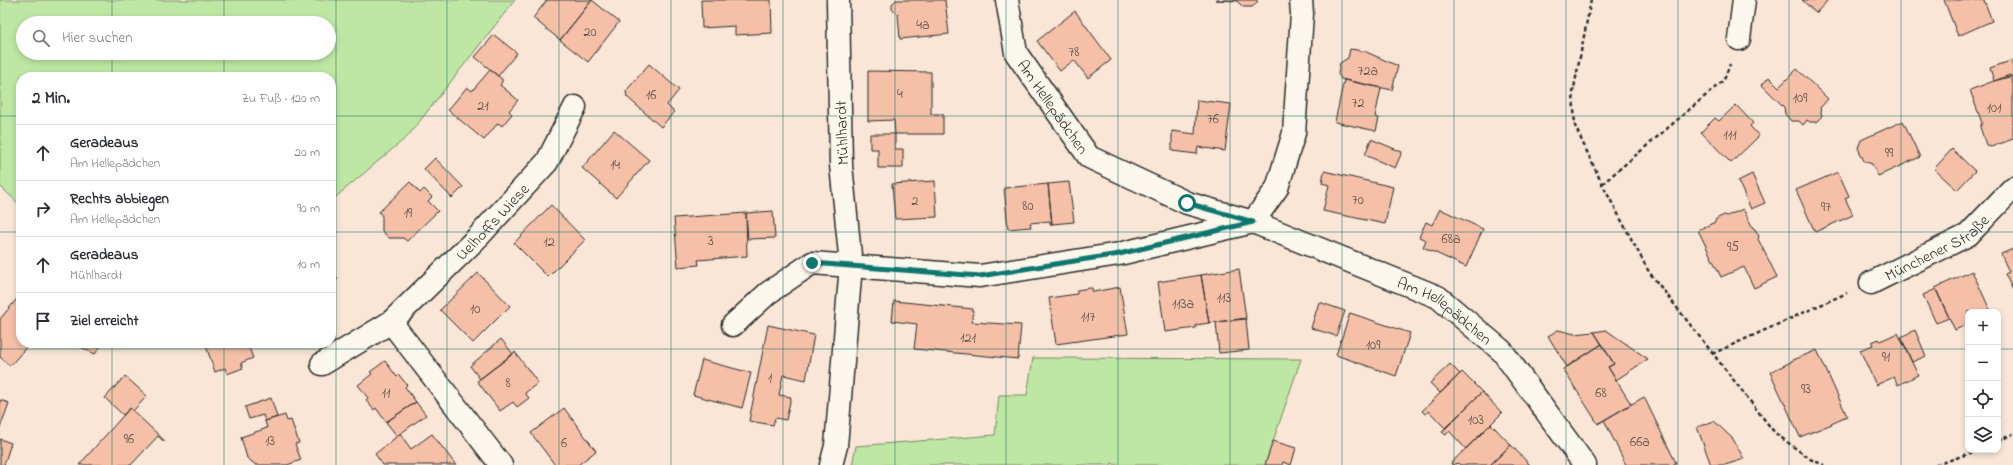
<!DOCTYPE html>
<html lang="de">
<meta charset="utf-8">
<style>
:root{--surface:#fff;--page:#f7f7f7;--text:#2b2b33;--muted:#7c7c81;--line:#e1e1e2}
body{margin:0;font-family:"Indie Flower",sans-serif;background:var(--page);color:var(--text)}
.controls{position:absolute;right:12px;bottom:12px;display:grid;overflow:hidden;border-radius:8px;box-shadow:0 2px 6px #0003}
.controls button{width:36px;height:36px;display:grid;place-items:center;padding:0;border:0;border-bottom:1px solid var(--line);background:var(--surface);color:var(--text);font:20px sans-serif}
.stop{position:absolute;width:12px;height:12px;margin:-9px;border:3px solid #0f766e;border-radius:50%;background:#fff}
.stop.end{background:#0f766e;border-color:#fff;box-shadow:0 1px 4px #0008}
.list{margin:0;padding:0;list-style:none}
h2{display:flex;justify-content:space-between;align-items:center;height:52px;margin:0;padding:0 16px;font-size:17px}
h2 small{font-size:13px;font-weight:400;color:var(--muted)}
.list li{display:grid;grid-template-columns:26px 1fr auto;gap:12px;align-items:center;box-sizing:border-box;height:56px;padding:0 16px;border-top:1px solid var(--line)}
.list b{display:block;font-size:15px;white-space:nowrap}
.list p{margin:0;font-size:13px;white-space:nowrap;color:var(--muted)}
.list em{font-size:13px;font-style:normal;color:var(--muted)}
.icon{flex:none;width:22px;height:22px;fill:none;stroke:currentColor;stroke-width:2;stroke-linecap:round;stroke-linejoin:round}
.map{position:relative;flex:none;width:2013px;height:465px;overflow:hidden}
.search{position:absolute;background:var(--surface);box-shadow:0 2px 6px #0003;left:16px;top:16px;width:320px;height:44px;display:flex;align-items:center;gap:10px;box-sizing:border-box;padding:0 14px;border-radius:22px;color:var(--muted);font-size:15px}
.panel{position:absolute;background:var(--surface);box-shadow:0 2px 6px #0003;left:16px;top:72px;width:320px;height:276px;border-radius:16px}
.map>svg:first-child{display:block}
</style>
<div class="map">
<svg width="2013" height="465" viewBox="0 0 2013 465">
<rect width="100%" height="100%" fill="#f9e6d7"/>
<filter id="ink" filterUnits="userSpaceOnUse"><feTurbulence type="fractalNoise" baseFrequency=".025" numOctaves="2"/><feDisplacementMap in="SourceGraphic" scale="8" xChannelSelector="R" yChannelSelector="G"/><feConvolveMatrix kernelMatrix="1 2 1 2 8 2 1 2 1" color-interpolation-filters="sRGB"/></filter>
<g filter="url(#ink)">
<path fill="#bde7a3" stroke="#748967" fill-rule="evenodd" d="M0,0h515l-107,136 -77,65v-124h-310v129l-21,-20zM23,23h306v30h-306z
M1033,358l268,1 -36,106h-149l-4,-2 -1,2h-259l4,-19 139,-11 4,-40h28z"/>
<path fill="#f5c0a7" stroke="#2b2b2b" d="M547,0h45l-32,40 -27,-22z
M592,0l27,22 -31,40 -28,-22z
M701,0h70l1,33 -37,2v-9l-33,2z
M896,0h49l4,34 -49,5 -2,-25 -6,-5v-5z
M1216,0h41v3l-5,4h-9l-6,-6z
M1802,0h26l-12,13z
M1944,0h40l8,21 -34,15z
M1075,11l36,49 -23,18 -14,-18 -14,11 -23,-30z
M494,35l23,18 -19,23 -23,-19z
M1350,49l14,2 34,15 -6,24 -51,-11 -3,-5 2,-11 8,-5z
M2013,60v16l-19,5 -4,-13z
M649,64l30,26 -12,15 7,7 -13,15 -34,-30 -1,-6z
M1797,69l31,30 -8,9 2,8 -6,6h-6l-3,-2 -4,5 -4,-4h-8l-6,-7 -1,-7 -22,-22 7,-8 10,10z
M490,70l12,9v3l-2,3 18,15 -9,11 3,3 -10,12 -4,-3 -14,17 -36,-30 19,-23 5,4z
M868,71l63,1v42h12v20h-48l-1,-14 -26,1z
M2010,75l3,9v55l-22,8 -5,-2 -6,-18 2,-4 -12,-33z
M1344,80l37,8 -6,29 4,1 -3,13 -41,-9z
M1197,100l34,4 -6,47 -27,-4 -1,7 -25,-3v-20l23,3z
M1736,105l17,18 -3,3 9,10 -28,27 -30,-31 14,-14 4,3z
M1903,121l17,36 -42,19 -6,-12 -8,-3 -6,-13 3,-8z
M614,130l35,30 -33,38 -34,-30z
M870,134h25v15h8v19h-25v-19h-8z
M1371,139l31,13 -7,16 -30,-13z
M1952,149l23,22 -18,19 -23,-21z
M435,158l28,29 -11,11 -28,-29z
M1324,171l69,16 -8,37 -62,-13 6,-26 -7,-2z
M1838,172l11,24 -4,2 8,17 -38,17 -19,-42z
M1752,174l13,29 -14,6 -13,-28z
M935,181l2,36 -42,2 -3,-35z
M410,182l10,11 4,-4 8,8 -4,4 10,10 -31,30 -4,-3h-14l-7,-7v-15l-3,-4z
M1069,182l5,40 -22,2 -4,-40z
M1048,184l4,41h-2v-4l-20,2 1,4 -23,2 -4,-41z
M551,205l34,35 -37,37 -34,-34z
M1440,209l43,20 -17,38 -43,-20 3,-7 -7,-3 7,-15 6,3z
M1743,209l10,19 2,1 4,7 -1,3 19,38 -23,11 -10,-21 -23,10 -23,-47 17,-8 1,-3 8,-4 3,1z
M773,211l2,27 -27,1 -2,-26z
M746,213l1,43 -49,4 1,5 -21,2 -4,-49z
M2013,249v41l-8,-16 4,-2 -8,-18z
M1239,269l7,49 -37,5 -8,-48z
M331,270l7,9 -7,6z
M1972,271l19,41h-23v12l-13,6 -20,-42z
M478,273l32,33 -37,37 -33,-33z
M1201,275l8,48 -13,2v3l-31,4 -7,-50z
M1120,287l8,47 -72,10 -7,-46 28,-4v-4l13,-2h2l1,4z
M1936,289l13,29 -13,5 -13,-28z
M21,294v49h9l-20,23 -10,-9v-38z
M894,301l79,8 -1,13 49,3 -3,34 -104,-10 3,-25 -25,-3z
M1319,302l26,9 -9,25 -25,-8z
M1350,313l60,20 -14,43 -60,-21z
M1246,319l3,31 -30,3 -3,-31z
M768,325l46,10 -8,45 -23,-5 -4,20 12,2 -5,23 -11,-2 -2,7 -24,-4z
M1558,330l17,4 19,-2 8,12 -35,23 -19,-31z
M1606,330l42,29 -32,21 -8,-13 6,-3 -20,-32z
M1915,330l11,26 -14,6 -11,-25z
M1898,333l20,42 -20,10 -4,-8 -18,8 -16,-35 13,-5 -1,-3 7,-3 1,2z
M501,339l12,15 -33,25 -10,-13z
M73,343h30l-8,11z
M205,343h42l6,15 -12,5 2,5 -16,6 -2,-6 -10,4z
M1602,344l12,20 -6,3 23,37 -33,20 -35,-55z
M1817,350l30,66 -16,7 1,1 -32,13 -30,-65 21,-10v-1z
M515,352l23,31 -13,10 4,5 -12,9 -4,-5 -13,9 -23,-30z
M702,360l49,13 -9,35 -49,-13z
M385,361l12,16 2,-2 8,10 -2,2 11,15 -30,20 -10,-14 -2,2 -8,-10 2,-2 -10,-13 14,-11 -2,-2z
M1450,364l10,10 -20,19 -10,-10z
M1462,372l20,20 -37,36 -16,-17 -4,3 -3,-3z
M125,376l22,20 -14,15 -3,-3 -7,7 -18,-17z
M1482,392l20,21 -36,36 -17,-18 -3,4 -4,-3z
M1644,397l32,66 -5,2h-45l-22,-45z
M271,398l6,19 -12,4 -2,-6 -14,4 -4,-12z
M0,400l9,3 -9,25z
M416,402l10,13 -29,21 -11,-14z
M130,408l35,33 -1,1 -6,-6 -27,29h-52z
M564,408l32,43 -18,14h-23l-24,-32z
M285,415l2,6 4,-1 8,23 -4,1 6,16 -14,5h-31l-9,-7 -6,-21 26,-9 -2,-7z
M1714,421l19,18 11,20 -19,6h-14l-14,-38z
M1491,424l20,21 -21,20h-30l-2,-2 -6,2 -1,-2z
M400,434l11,15 21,-15 24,31h-73l-8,-11z
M0,439l11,4 -7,22h-4z
M1273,441l23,7 -5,17 -8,-3 -1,3h-17z
M1511,445l19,20h-40z"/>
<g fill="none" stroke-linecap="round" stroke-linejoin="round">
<g stroke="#2b2b2b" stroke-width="25">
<g id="minor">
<path id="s1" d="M1007,0l9,53 73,104 98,46 66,19 24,-34 17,-55 8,-119 -1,-14"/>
<path d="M1739,39l5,-39"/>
<path id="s2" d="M1871,283l97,-48 45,-47"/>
<path id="s3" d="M733,325l35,-32 44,-30 168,13 139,-22 134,-32 185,75 64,54 83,114"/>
<path d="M322,364l69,-42"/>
<path id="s4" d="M501,465l-110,-143 87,-85 69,-75 28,-55"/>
<path d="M831,465l5,-19 15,-181 -10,-100 -3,-165"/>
</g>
</g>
<path stroke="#2b2b2b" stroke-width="2.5" stroke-dasharray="4 3" stroke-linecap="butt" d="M1591,0l-18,93 2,33 27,58 47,88 126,161 35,26 14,6
M1602,184l122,-104 6,-16
M1712,354l135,-61
M1998,441l15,-7
M1936,465l43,-15"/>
<use href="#minor" stroke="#fbf7ec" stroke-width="22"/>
</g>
</g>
<g fill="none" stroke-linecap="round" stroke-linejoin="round" filter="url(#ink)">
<path stroke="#0f766e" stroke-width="5" d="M812,263l168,13 139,-22 134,-32 -66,-19"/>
</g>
<path fill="none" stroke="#0f766e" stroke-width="1" stroke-opacity="0.55" d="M112,0v23M224,0v23M336,0v465M447,0v465M559,0v465M671,0v465M783,0v465M895,0v465M1006,0v465M1118,0v465M1230,0v465M1342,0v465M1454,0v465M1566,0v465M1678,0v465M1789,0v465M1901,0v465M112,53v24M224,53v24M0,116h21M331,116h1682M0,232h21M331,232h1682M112,343v122M224,343v122M0,349h1968M1998,349h15"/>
<g text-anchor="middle" stroke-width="3" stroke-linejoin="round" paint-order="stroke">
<g font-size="14" fill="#5e504a">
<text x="923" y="29">4a</text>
<text x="590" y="36">20</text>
<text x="1074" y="56">78</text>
<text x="1368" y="75">72a</text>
<text x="900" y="98">4</text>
<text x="651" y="99">16</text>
<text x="1800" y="102">109</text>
<text x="1358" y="107">72</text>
<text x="483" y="110">21</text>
<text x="1994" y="112">101</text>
<text x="1213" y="123">76</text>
<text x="1730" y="139">111</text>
<text x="1889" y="157">99</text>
<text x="615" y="169">14</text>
<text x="1358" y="204">70</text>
<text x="915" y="205">2</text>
<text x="1028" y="210">80</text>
<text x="1826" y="211">97</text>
<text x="408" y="217">19</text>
<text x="1451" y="243">68a</text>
<text x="711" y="245">3</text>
<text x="549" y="246">12</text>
<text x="1733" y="251">95</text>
<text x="1224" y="302">113</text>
<text x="1183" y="308">113a</text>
<text x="475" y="313">10</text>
<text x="1088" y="321">117</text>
<text x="968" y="342">121</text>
<text x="1373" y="349">109</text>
<text x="1886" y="361">91</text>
<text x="770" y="382">1</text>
<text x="508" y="387">8</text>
<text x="1806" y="393">93</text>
<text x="386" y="397">11</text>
<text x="1601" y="397">68</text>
<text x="1476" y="424">103</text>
<text x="129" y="443">96</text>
<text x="270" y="445">13</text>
<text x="1640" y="446">66a</text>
<text x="564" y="447">6</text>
</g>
<g font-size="16" fill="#2b2b2b" stroke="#fbf7ec">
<text dy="6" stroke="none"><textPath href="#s1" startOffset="119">Am Hellepädchen</textPath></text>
<text transform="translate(841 133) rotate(-92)" y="6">Mühlhardt</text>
<text dy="6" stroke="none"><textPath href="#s4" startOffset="323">Uelhoffs Wiese</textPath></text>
<text dy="6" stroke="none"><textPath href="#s2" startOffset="75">Münchener Straße</textPath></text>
<text dy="6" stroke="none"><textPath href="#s3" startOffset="760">Am Hellepädchen</textPath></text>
</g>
</g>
</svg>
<div class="controls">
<button>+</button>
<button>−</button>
<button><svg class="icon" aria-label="locate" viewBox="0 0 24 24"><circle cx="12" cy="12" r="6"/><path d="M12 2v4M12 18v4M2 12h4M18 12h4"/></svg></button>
<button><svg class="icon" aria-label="layers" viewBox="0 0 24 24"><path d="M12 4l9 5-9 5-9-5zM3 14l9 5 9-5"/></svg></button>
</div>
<div class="stop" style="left:1187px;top:203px"></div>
<div class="stop end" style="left:812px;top:263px"></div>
<div class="search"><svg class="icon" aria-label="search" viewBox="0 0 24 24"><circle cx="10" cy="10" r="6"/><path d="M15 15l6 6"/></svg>Hier suchen</div>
<section class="panel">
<h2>2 Min.<small>Zu Fuß · 120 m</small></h2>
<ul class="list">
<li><svg class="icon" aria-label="ahead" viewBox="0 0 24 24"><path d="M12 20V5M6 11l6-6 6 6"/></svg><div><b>Geradeaus</b><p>Am Hellepädchen</p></div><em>20 m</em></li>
<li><svg class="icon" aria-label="right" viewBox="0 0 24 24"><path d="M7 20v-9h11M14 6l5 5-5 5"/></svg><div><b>Rechts abbiegen</b><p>Am Hellepädchen</p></div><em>90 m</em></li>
<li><svg class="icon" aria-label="ahead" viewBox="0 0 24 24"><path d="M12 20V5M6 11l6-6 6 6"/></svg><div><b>Geradeaus</b><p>Mühlhardt</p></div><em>10 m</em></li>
<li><svg class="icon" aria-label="arrive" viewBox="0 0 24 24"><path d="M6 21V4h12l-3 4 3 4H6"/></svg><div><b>Ziel erreicht</b></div></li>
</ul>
</section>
</div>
